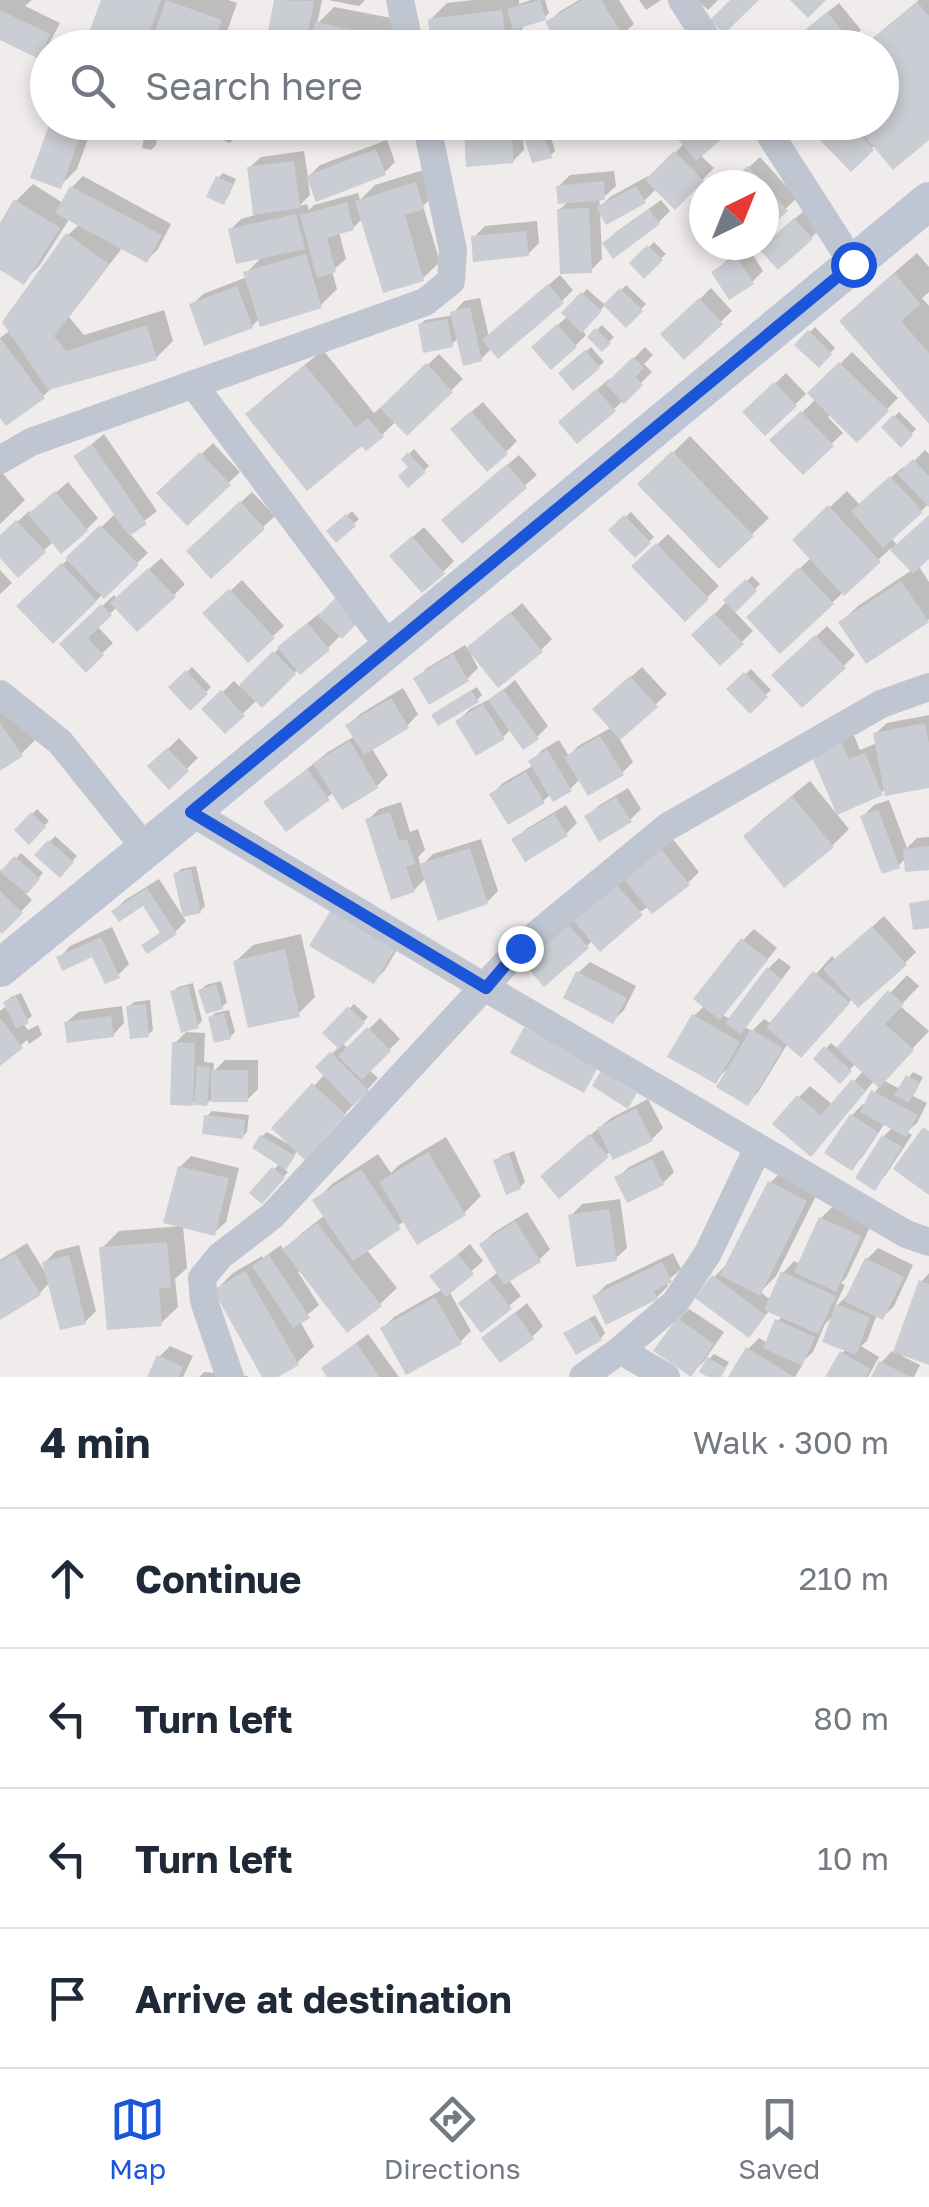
<!DOCTYPE html>
<meta charset="utf-8">
<style>
:root{--surface:#fff;--page:#f2f2f3;--text:#1f2937;--muted:#747a83;--line:#e0e1e3;--accent:#1a55da}
body{margin:0;font-family:"Golos Text",sans-serif;background:var(--page);color:var(--text)}
.compass{position:absolute;left:689px;top:170px;width:90px;height:90px;border-radius:50%;background:var(--surface);box-shadow:0 5px 15px #0003;rotate:43deg}
.stop{position:absolute;width:30px;height:30px;margin:-22px;border:8px solid #1a55da;border-radius:50%;background:#fff}
.stop.end{background:#1a55da;border-color:#fff;box-shadow:0 2px 10px #0008}
.list{margin:0;padding:0;list-style:none}
h2{display:flex;justify-content:space-between;align-items:center;height:130px;margin:0;padding:0 40px;font-size:42px}
h2 small{font-size:32px;font-weight:400;color:var(--muted)}
.list li{display:grid;grid-template-columns:65px 1fr auto;gap:30px;align-items:center;box-sizing:border-box;height:140px;padding:0 40px;border-top:2px solid var(--line)}
.list b{display:block;font-size:38px;white-space:nowrap}
.list em{font-size:32px;font-style:normal;color:var(--muted)}
.icon{flex:none;width:55px;height:55px;fill:none;stroke:currentColor;stroke-width:2;stroke-linecap:round;stroke-linejoin:round}
.map{position:relative;flex:none;width:929px;height:1377px;overflow:hidden}
.search{position:absolute;background:var(--surface);box-shadow:0 5px 15px #0003;left:30px;right:30px;top:30px;height:110px;display:flex;align-items:center;gap:25px;box-sizing:border-box;padding:0 35px;border-radius:55px;color:var(--muted);font-size:38px}
.sheet{height:690px;background:var(--surface)}
nav{display:flex;justify-content:space-around;align-items:center;box-sizing:border-box;height:140px;border-top:2px solid var(--line);background:var(--surface);font-size:28px;color:var(--muted)}
nav a{display:grid;justify-items:center;gap:5px}
nav .on{color:var(--accent)}
.map>svg:first-child{display:block}
</style>
<div class="map">
<svg width="929" height="1377" viewBox="0 0 929 1377">
<rect width="100%" height="100%" fill="#efeceb"/>
<path fill="#0003" d="M0,0h32l-7,6 35,17 -11,21 -11,12 -38,-18z
M103,0h125l9,3 -16,45h-69l2,-8 -7,8h-66l11,-11z
M276,0h46l-5,24 17,-17 84,16 -5,25h-146z
M328,0h37l-6,6z
M473,0h46v4l12,-4h14l4,13 -5,5 -22,7 3,23h-91l-4,-28 17,-17z
M579,0h40l15,24 -12,11 -74,-12 11,-11z
M639,0h22l-15,10z
M697,0h21l-10,10z
M919,0h10v137l-54,8 -24,24 -31,-47h62v-74h-21z
M839,3l22,27 -11,11 -42,-13z
M53,122h41l-17,47 -17,17z
M475,122h47l2,28 -11,11 -47,-29z
M666,122h64l2,3 -32,30 14,13 -39,39 -18,-19 -13,13 -44,9 2,49 -11,11 -32,-60 10,-9 -10,-15 11,-11 44,-4 2,15 -12,11 -5,1 1,9 10,-10 38,-21 1,3 35,-35z
M232,124l6,2 -4,12 -4,5 -7,-3 4,-11z
M150,129l8,2 -2,14 -5,5 -9,-2 3,-14z
M549,131l6,20 -5,5 -22,-15 5,-5z
M387,140l8,22 -11,11 -76,8 2,14 -11,11 8,-2 2,6 5,-5 44,-12 2,7 15,-15 58,-18 7,23 -17,16 17,56 -17,16 -60,-60 -10,10 -14,4 7,27 -14,12 5,18 -17,17 -60,12 -8,8 -60,-21 11,-11 44,-17 -1,-4 17,-17 -33,-26 11,-11 14,-4 -6,-47 12,-11 43,-6 4,26 12,-12z
M760,157l37,41 -33,31v-44h-35z
M223,173l13,6 -8,18 -5,5 -5,-24z
M83,176l88,48 -13,25 -11,11 -24,-13 -54,70 15,18 80,-25 9,31 -17,17 -102,28 -11,10 -43,18v-76l11,-8 57,-95 12,-11 -10,-6 -30,47 -17,17 -23,-14v-41l16,-26 17,-17 30,19 9,-16z
M661,200l9,11 -11,11 -54,22 11,-12z
M806,209l16,18 -11,11h-38z
M537,221l2,22 -11,11 -54,-17 11,-11z
M654,242l12,12 -22,21 -12,-12z
M748,247l15,24 -11,11 -37,-10 11,-11z
M917,253l12,14v25l-7,6 7,8v115l-65,-122z
M560,275l13,15 -11,11 -70,47 -11,11 -22,-22 -7,7 -32,-19 5,-5 29,-5 -1,-2 11,-12 16,-3 9,39z
M626,285l20,19 -20,20 -19,-19z
M711,288l21,23 -48,45 -20,-22z
M587,289l18,16 -23,24 4,6 -11,11 -30,-10 23,-20 -3,-3z
M602,325l12,12 -12,12 -12,-12z
M815,327l20,21 -16,17 -21,-21z
M591,347l13,15 -30,26 -13,-15z
M645,347l8,8 -9,9 8,8 -28,28 -10,9 -42,2 37,-32 2,3z
M323,350l51,63 12,-10 1,1 52,-50 24,25 -56,53 -11,-11 -14,14 -134,-21 17,-17z
M852,352l46,46 -41,42 -26,-26 -3,3 15,16 -40,38 -30,-30 43,-42 -5,-6z
M786,373l20,21 -41,39 -19,-21z
M483,402l34,39 -11,11 -42,-34z
M899,412l17,17 -15,15 -17,-17z
M104,434l53,77 -28,22 19,20 -95,87 -34,-34 96,-92 -38,-58z
M690,436l79,82 -50,48 -78,-82z
M213,443l27,29 -53,51 -27,-30z
M414,449l15,17 -21,19 3,-18 -7,-8z
M925,450l4,4v50l-38,34 7,8 31,-29v39l-11,9 11,17v37l-2,2 -86,1 17,-16 54,-36 -21,-22 -111,103 -14,-51 45,-42 1,-34 35,-33 13,14 43,-38 2,3z
M519,455l18,20 -75,65 -7,-31z
M0,470l25,30 -25,24z
M68,482l30,36 -11,11 -33,12 -36,33 -18,-19v-17l29,-27 2,3z
M252,492l23,24 -64,59 -11,-35z
M352,511l7,8 -23,21 -7,-8z
M631,512l23,25 -19,18 -23,-25z
M424,527l30,34 -11,11 -39,-27z
M668,534l51,52 -34,33 -50,-53z
M161,558l24,26 -11,11 -57,12 -20,19 16,17 -27,26 -24,-25 52,-49 3,4z
M0,570l12,13 -12,11z
M752,576l8,8 -27,26 20,21 -32,31 -27,-27z
M242,580l42,46 -36,33 -42,-45z
M522,603l30,36 -11,11 -67,3 -3,2 7,13 -11,11h-51l11,-11 38,-23 3,5z
M320,613l21,22 -13,13 -30,21 -36,36 -5,-5 -32,31 -20,-22 29,-28 6,6 51,-51z
M827,626l28,29 -52,50 -28,-30z
M192,667l19,20 -20,20 -19,-20z
M642,667l25,27 -48,44 14,24 -11,11 -42,6 -10,10 -19,5 -8,7 -51,-7 11,-11 31,-18 -3,-4 11,-11 17,-10 10,16 9,-10 34,-19 -5,-29z
M751,669l20,21 -21,20 -20,-21z
M515,680l33,46 -11,11 -26,-8 -8,8 -45,-16 12,-12 26,-13z
M0,682l38,55 -17,17 -21,14z
M477,687l5,8 -6,6 -37,9z
M403,688l15,26 -11,12 -36,21 17,28 -11,11 -43,6 -48,37 -20,-27 62,-50 27,-16 -6,-11 11,-11z
M929,715v70l-43,3 -5,5 -58,-53 28,-12 9,22 17,-7 -2,-9 12,-11z
M179,738l19,20 -29,28 -19,-20z
M810,781l39,48 -17,17 -86,-10 17,-17z
M628,788l13,21 -11,11 -43,-3 11,-11z
M889,800l18,48 10,-10 12,-1v30l-23,-9 -8,8 -35,-50 11,-11z
M401,802l9,30 8,-3 7,21 -7,7 3,9 12,-12 48,-15 17,52 -11,11 -61,-24 -12,12 -46,-70 11,-11z
M566,805l11,18 -11,11 -51,6 11,-11z
M37,809l12,12 -20,20 -12,-11z
M55,836l22,20 -17,19 -22,-20z
M673,839l26,33 -11,11 -95,57 -6,6 -50,6 91,-78z
M21,853l22,20 -18,20 7,7 -30,31 -2,-2v-60l3,3z
M196,866l9,40 -5,5 -24,-37 5,-5z
M159,879l27,42 -11,11 -31,14 18,-15 -18,-28 -30,8 11,-11z
M884,916l32,36 -11,11 -52,35 -35,40 -30,5 -30,49 -11,11 -19,-35 -13,13 -21,-65 11,-11 38,-65 11,-11 23,19 -55,67 9,4 37,-50 11,-11 12,9 -46,60 7,4 12,-12 8,5 60,-68 4,4z
M112,927l17,37 -11,11 -24,-21 -35,4 11,-12z
M301,934l14,63 -17,17 -62,-53 17,-16z
M406,934l-21,36 -11,11 -62,-36z
M590,962l46,24 -12,24 -11,11 -35,-48z
M907,975l12,11 -19,20 29,25 -46,49 17,9 13,-17 10,5 -10,19 14,7 -10,20 -10,9 5,3 -27,41 -11,11 -15,-9 25,-42 9,-9 -8,-4 -22,33 -11,12 -24,-16 24,-37 11,-11 3,2 14,-21 -5,-5 -54,62 -22,-45 11,-11 23,19 31,-35 -8,-7 -16,17 -24,-21 15,-16 7,6z
M221,981l6,21 -5,5 -21,-17 5,-5z
M193,983l9,38 -5,5 -24,-34 5,-5z
M21,993l11,23 -9,7 5,7 10,-5 4,10 -13,9 -2,-4 -27,22v-51l8,-6 -2,-3 5,-5z
M150,1000l3,30 -5,5 -19,-28 5,-5z
M354,1004l14,13 -26,26 7,6 31,-31 20,21 -31,31 9,8 -62,67 -18,5 -14,19 4,3 -26,29 -9,-9 27,-29 -18,-27 5,-4 23,13 -15,-17 50,-54 -7,-7 22,-21 -14,-14z
M122,1006l2,17 -11,12 -47,-12 12,-11z
M229,1010l6,22 -5,5 -20,-19 5,-5z
M186,1032l19,1 -1,29 10,1 -1,9 12,-12h33v29l-11,11h-36l-5,4 -8,-6 -6,6 -17,-61z
M648,1099l15,29 -11,11 -41,12 -52,45 -5,-31 57,-47z
M212,1111l37,4 -2,17 -5,5 -35,-21z
M446,1137l35,59 -17,17 -58,7 -40,29 31,39 -17,16 -79,-34 -3,2 21,33 -19,16 14,25 -17,17 -24,14h-8l-49,-87 17,-17 29,-17 1,2 18,-13 3,6 18,-18 23,-18 -9,-15 16,-16 46,-30 13,19 8,-8z
M663,1150l11,22 -11,11 -46,-5 12,-11z
M514,1151l11,31 -5,5 -24,-26 5,-5z
M191,1156l48,12 -13,54 -12,11 -34,-66z
M787,1166l35,18 -46,92 -16,16 11,8 12,-27 11,-12 6,3 21,-46 11,-11 39,18 -25,53 -5,5 4,2 -11,23 15,-14 18,-35 11,-11 35,17 -19,41 -11,11 -6,-3 -10,27 -6,5 18,11 -11,20h-41l19,-29 -11,-34 -10,10 -12,28 -12,11 2,1 -8,13h-64l17,-28 11,-11 9,5 10,-22 5,-6 -13,-5 -22,25 -34,-58 11,-11 45,-83z
M620,1199l7,49 -12,11 -44,-43 11,-12z
M527,1212l23,37 -11,11 -31,19 13,17 -40,33 -20,-26 38,-32 -17,-27 11,-11z
M183,1226l4,42 -12,11 3,28 -17,16 -59,-75 17,-17z
M27,1243l21,34 -3,-15 11,-11 23,-6 17,66 -11,11 -35,-40 -10,11 -40,24v-57z
M470,1244l13,17 -34,30 22,40 -11,11 -77,-14 11,-11 49,-28 1,-23z
M673,1253l8,16 -15,13 2,4 -11,11 -62,-1 11,-11z
M929,1273v89l-26,-9 -1,3 18,9 -6,12h-40l4,-11 14,-15 3,2 26,-71z
M527,1303l16,23 -11,11 -32,23 -16,-22z
M689,1309l35,23 -20,29 -14,14 -12,-55z
M595,1315l10,18 -4,5 -30,-9z
M368,1334l31,43h-69l-5,-8 11,-11z
M170,1346l23,10 -10,21h-33l9,-20z
M714,1354l15,8 -9,15h-7l-4,-18z
M204,1372l44,4v1h-49z"/>
<path fill="#cbcdd4" d="M101,0h60l-17,48h-31l-26,-10z
M166,0l56,20 -10,28h-63z
M274,0l40,1 -9,47h-40z
M540,0l6,20 -33,10 -6,-21z
M582,0h19l23,37 -17,11h-46l-16,-26z
M730,0h29l-35,34 -14,-14z
M790,0h36l-18,18z
M917,2l12,14v124l-36,30 -40,-48h29v-74h-20z
M0,10l50,24 -11,25 -39,-19z
M502,10l5,38h-76l-3,-29z
M827,12l25,31 -6,5h-45l-7,-9z
M315,22l87,18 -1,8h-91z
M50,122h35l-24,67 -31,-11z
M663,122h47l13,16 -27,23z
M817,122h31l26,28 -23,22 -41,-42z
M511,127l3,36 -48,4 -2,-36z
M544,135l8,23 -20,5 -7,-23z
M376,149l10,26 -70,27 -10,-26z
M674,151l30,30 -29,29 -30,-30z
M294,161l6,47 -47,7 -6,-48z
M748,166l40,45 -24,21v-47h-38z
M216,176l17,8 -9,21 -18,-8z
M604,181l1,19 -47,4 -2,-18z
M416,182l8,27 -19,6 19,66 -41,12 -28,-92z
M70,186l92,49 -15,28 -92,-50z
M636,186l10,17 -40,22 -10,-18z
M14,199l46,29 -36,57 -24,-15v-47z
M347,202l7,28 -27,8 9,34 -19,6 -17,-63z
M589,208l3,65 -32,1 -3,-65z
M649,209l11,15 -47,35 -11,-16z
M296,214l9,35 -69,15 -8,-35z
M794,218l19,21 -35,31 -19,-21z
M526,231l3,25 -56,6 -2,-26z
M66,233l43,31 -55,72 12,15 81,-26 10,35 -109,30 -46,-68z
M647,245l16,15 -19,19 -15,-16z
M306,254l16,54 -62,19 -17,-55z
M736,256l18,28 -25,16 -18,-28z
M894,273l27,31 -20,17 28,32v71l-90,-103z
M548,284l16,19 -66,56 -16,-19z
M237,286l16,42 -49,18 -15,-42z
M620,288l23,23 -17,17 -23,-23z
M581,292l21,19 -20,22 -21,-20z
M699,298l24,26 -39,36 -24,-26z
M470,307l12,54 -19,5 -13,-54z
M447,319l6,28 -30,6 -5,-29z
M557,324l20,23 -26,23 -20,-23z
M595,328l16,15 -9,9 -15,-15z
M808,330l24,24 -13,14 -25,-23z
M0,338l45,60 -39,28 -6,-8z
M585,350l15,18 -27,23 -15,-18z
M633,357l11,11 -9,9 8,8 -19,19 -19,-20z
M839,362l50,49 -32,32 -50,-50z
M426,363l27,29 -46,44 -27,-28z
M305,365l51,62 12,-9 16,19 -18,14 -4,-5 -55,45 -62,-77z
M774,382l23,24 -32,30 -23,-24z
M596,389l20,22 -39,33 -19,-22z
M471,411l37,43 -21,18 -37,-43z
M801,411l33,35 -31,29 -34,-35z
M893,415l20,20 -12,13 -20,-21z
M92,444l55,80 -18,12 -56,-80z
M672,451l82,85 -35,33 -82,-85z
M200,452l31,33 -44,41 -31,-33z
M408,452l18,20 -18,16 -10,-12 10,-9 -7,-8z
M913,459l16,17v31l-32,-33z
M507,464l20,24 -65,56 -21,-24z
M890,476l33,36 -40,36 -32,-37z
M55,491l33,40 -27,23 -33,-40z
M240,501l25,28 -54,50 -25,-28z
M828,505l53,57 -37,34 -52,-56z
M346,514l10,12 -20,17 -10,-12z
M624,515l27,28 -16,15 -27,-28z
M929,515v44l-16,15 -23,-24z
M16,520l30,32 -28,26 -18,-20v-23z
M100,525l39,40 -35,34 -39,-41z
M412,536l33,38 -23,19 -33,-37z
M656,543l53,56 -24,23 -54,-56z
M61,563l36,38 -44,43 -37,-38z
M799,567l35,37 -54,50 -34,-37z
M148,568l28,29 -39,35 -27,-29z
M746,579l11,12 -22,22 -12,-13z
M901,581l28,41 -63,42 -28,-42z
M229,589l46,49 -27,25 -46,-50z
M338,595l24,23 -20,21 -24,-23z
M101,604l11,11 -24,23 16,17 -18,18 -27,-29z
M510,612l33,40 -45,36 -32,-40z
M714,613l30,31 -24,22 -29,-31z
M308,623l22,27 -30,25 -23,-28z
M815,635l31,33 -44,40 -31,-33z
M273,651l23,23 -34,34 -23,-23z
M453,654l16,27 -40,24 -16,-27z
M186,670l22,24 -18,17 -22,-24z
M744,672l24,25 -18,17 -24,-25z
M630,676l28,31 -38,33 -28,-31z
M503,689l36,50 -16,11 -35,-50z
M221,690l24,26 -20,18 -24,-25z
M471,690l8,12 -41,24 -7,-11z
M391,698l18,30 -45,27 -19,-30z
M483,704l22,35 -29,17 -21,-35z
M0,723l23,33 -23,15z
M925,723l4,21v44l-44,8 -12,-63z
M600,736l24,39 -36,21 -24,-39z
M839,737l10,22 16,-6 18,42 -46,20 -28,-65z
M350,741l28,47 -36,22 -29,-47z
M167,748l22,23 -20,19 -22,-24z
M547,749l25,42 -19,11 -25,-41z
M307,769l23,31 -44,32 -23,-30z
M526,772l19,31 -37,22 -19,-31z
M792,796l42,51 -50,41 -41,-52z
M616,797l16,25 -33,20 -15,-26z
M878,809l22,59 -18,6 -22,-58z
M31,812l15,15 -17,18 -15,-15z
M390,812l9,29 8,-2 8,25 -9,3 9,25 -24,8 -26,-81z
M554,814l14,22 -43,26 -14,-23z
M48,840l26,22 -14,16 -26,-23z
M929,846v24l-24,2 -2,-23z
M470,848l18,56 -50,17 -19,-57z
M661,849l29,36 -38,29 -29,-36z
M14,856l26,23 -13,15 -27,-22z
M191,869l10,44 -18,4 -10,-44z
M615,883l28,32 -43,37 -27,-32z
M147,888l30,46 -30,20 -6,-9 19,-12 -17,-27 -24,16 -8,-11z
M0,891l23,22 -21,21 -2,-2z
M929,900v28l-16,2 -4,-27z
M332,908l65,38 -23,38 -65,-38z
M568,924l21,24 -45,39 -21,-24z
M872,926l35,39 -49,43 -35,-39z
M101,937l19,41 -15,6 -13,-27 -30,14 -6,-14z
M741,938l27,22 -48,60 -27,-21z
M285,949l15,68 -52,11 -15,-67z
M767,967l15,12 -41,55 -16,-11z
M576,971l51,27 -14,26 -50,-26z
M813,971l37,32 -49,55 -35,-31z
M216,984l7,25 -17,5 -8,-24z
M188,986l11,42 -18,5 -11,-42z
M888,990l16,14 -19,20 29,26 -35,38 -43,-40z
M16,996l13,27 -13,6 -13,-27z
M146,1004l3,33 -19,2 -4,-33z
M348,1006l17,17 -26,26 -17,-16z
M224,1013l7,26 -17,4 -6,-26z
M692,1014l48,28 -24,42 -49,-27z
M111,1016l3,21 -47,6 -3,-21z
M0,1018l23,30 -23,18z
M367,1027l24,24 -29,29 -24,-24z
M524,1027l74,40 -14,26 -74,-40z
M751,1029l32,19 -35,58 -32,-19z
M172,1042l23,1 -2,63 -23,-1z
M824,1046l28,25 -12,13 -27,-25z
M330,1052l39,39 -16,15 -38,-39z
M197,1066l13,1 -3,39 -13,-1z
M211,1070h37v32h-37z
M601,1071l36,22 -9,16 -36,-23z
M906,1075l14,8 -11,20 -15,-8z
M852,1079l14,12 -55,66 -39,-33 25,-29 24,20z
M312,1083l34,32 -41,45 -34,-32z
M871,1090l47,25 -12,22 -46,-25z
M636,1108l17,33 -40,19 -16,-32z
M850,1114l28,18 -26,39 -28,-18z
M204,1115l41,5 -2,19 -41,-5z
M923,1127l6,4v64l-36,-26z
M589,1134l20,23 -50,42 -19,-23z
M260,1135l35,21 -9,14 -34,-22z
M882,1135l20,12 -27,44 -20,-13z
M428,1152l38,63 -49,30 -38,-63z
M509,1154l12,35 -15,6 -13,-35z
M652,1159l12,26 -37,18 -13,-26z
M178,1166l51,12 -14,58 -52,-13z
M272,1167l13,11 -23,26 -13,-11z
M361,1169l40,60 -48,32 -41,-61z
M768,1181l39,20 -47,95 -40,-21z
M609,1209l8,52 -41,6 -8,-52z
M819,1217l42,19 -25,56 -42,-20z
M515,1221l26,41 -37,23 -25,-41z
M317,1223l65,83 -35,27 -65,-84z
M167,1242l4,45 -12,2 3,37 -55,4 -8,-83z
M15,1253l26,42 -41,25v-58z
M458,1254l16,20 -28,23 -17,-21z
M69,1255l17,69 -26,6 -18,-68z
M269,1255l41,63 -17,10 -41,-62z
M865,1258l39,19 -21,43 -39,-19z
M662,1262l10,20 -18,9 4,8 -52,26 -14,-29z
M245,1271l54,94 -21,12h-16l-49,-87z
M781,1271l55,25 -18,38 -54,-24z
M712,1275l54,40 -17,23 -54,-40z
M489,1279l23,30 -31,24 -23,-30z
M919,1280l10,4v81l-36,-13z
M435,1297l27,47 -56,31 -26,-47z
M836,1304l34,13 -14,38 -34,-13z
M515,1312l19,27 -34,24 -19,-25z
M677,1318l37,26 -23,33 -38,-26z
M590,1319l12,21 -26,15 -13,-22z
M775,1319l40,18 -13,29 -39,-18z
M356,1343l24,34h-53l-6,-9z
M746,1347l48,30h-66z
M840,1351l30,18 -4,8h-41z
M157,1355l26,12 -4,10h-32z
M707,1357l19,11 -5,9h-13l-9,-5z
M879,1361l32,16h-40z"/>
<g fill="none" stroke-linecap="round" stroke-linejoin="round">
<path stroke="#bfc6d1" stroke-width="28" d="M400,0l10,48
M682,0l31,48
M762,122l91,142
M193,384l197,264
M0,460l31,-18 394,-140 26,-21 2,-31 -27,-128
M0,694l60,48 86,107
M191,812l295,176 420,246 23,8
M620,1350l46,27
M230,1377l-26,-76 -2,-23 18,-22 52,-40 248,-268 147,-121 214,-123 48,-17
M583,1377l37,-27 55,-47 33,-50 50,-105"/>
<path stroke="#bec6d5" stroke-width="38" d="M0,968l191,-156 738,-611"/>
</g>
<g fill="none" stroke-linecap="round" stroke-linejoin="round">
<path stroke="#1a55da" stroke-width="12" d="M520,948l-34,40 -295,-176 662,-548"/>
</g>
</svg>
<svg class="compass" viewBox="-18 -18 36 36"><path d="M0-13l5 13h-10z" fill="#e53935"/><path d="M0 13l5-13h-10z" fill="#747a83"/></svg>
<div class="stop" style="left:853px;top:264px"></div>
<div class="stop end" style="left:520px;top:948px"></div>
<div class="search"><svg class="icon" aria-label="search" viewBox="0 0 24 24"><circle cx="10" cy="10" r="6"/><path d="M15 15l6 6"/></svg>Search here</div>
</div>
<section class="sheet">
<h2>4 min<small>Walk · 300 m</small></h2>
<ul class="list">
<li><svg class="icon" aria-label="ahead" viewBox="0 0 24 24"><path d="M12 20V5M6 11l6-6 6 6"/></svg><div><b>Continue</b></div><em>210 m</em></li>
<li><svg class="icon" aria-label="left" viewBox="0 0 24 24"><path d="M17 20v-9H6M10 6l-5 5 5 5"/></svg><div><b>Turn left</b></div><em>80 m</em></li>
<li><svg class="icon" aria-label="left" viewBox="0 0 24 24"><path d="M17 20v-9H6M10 6l-5 5 5 5"/></svg><div><b>Turn left</b></div><em>10 m</em></li>
<li><svg class="icon" aria-label="arrive" viewBox="0 0 24 24"><path d="M6 21V4h12l-3 4 3 4H6"/></svg><div><b>Arrive at destination</b></div></li>
</ul>
</section>
<nav>
<a class="on"><svg class="icon" aria-label="map" viewBox="0 0 24 24"><path d="M3 6l6-2 6 2 6-2v14l-6 2-6-2-6 2zM9 4v14M15 6v14"/></svg>Map</a>
<a><svg class="icon" aria-label="directions" viewBox="0 0 24 24"><path d="M12 3l9 9-9 9-9-9zM9 14v-3h6M13 9l2 2-2 2"/></svg>Directions</a>
<a><svg class="icon" aria-label="saved" viewBox="0 0 24 24"><path d="M7 4h10v16l-5-4-5 4z"/></svg>Saved</a>
</nav>
